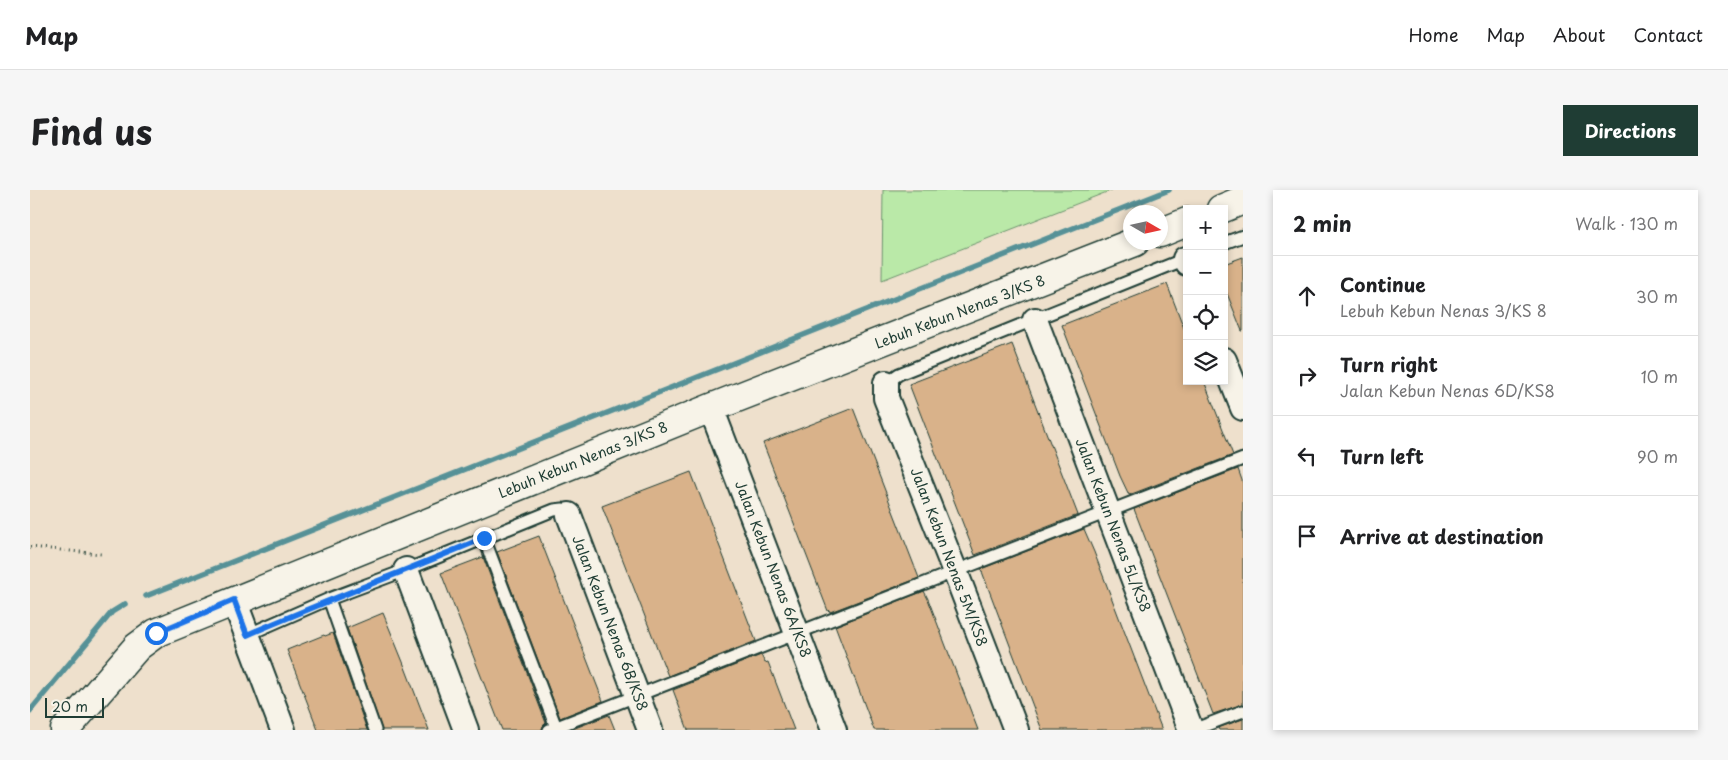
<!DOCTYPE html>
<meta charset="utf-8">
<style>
:root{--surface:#fff;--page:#f6f6f6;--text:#202124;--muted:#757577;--line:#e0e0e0;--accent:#1f3d34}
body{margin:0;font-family:"Playpen Sans",sans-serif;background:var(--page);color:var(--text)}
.controls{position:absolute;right:15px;top:15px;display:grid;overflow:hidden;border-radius:0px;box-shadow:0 2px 8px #0003}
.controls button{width:45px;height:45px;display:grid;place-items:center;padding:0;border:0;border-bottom:1px solid var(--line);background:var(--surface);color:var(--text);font:25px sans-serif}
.compass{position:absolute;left:1093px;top:15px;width:45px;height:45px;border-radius:50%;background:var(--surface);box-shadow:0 2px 8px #0003;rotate:99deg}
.scale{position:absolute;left:15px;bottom:12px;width:59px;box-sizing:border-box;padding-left:5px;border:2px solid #1f3d34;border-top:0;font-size:14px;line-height:18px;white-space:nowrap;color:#1f3d34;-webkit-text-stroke:4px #f7f3e8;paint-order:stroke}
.stop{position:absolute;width:15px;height:15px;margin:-11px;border:4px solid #1a73e8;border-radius:50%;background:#fff}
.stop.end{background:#1a73e8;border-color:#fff;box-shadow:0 1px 5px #0008}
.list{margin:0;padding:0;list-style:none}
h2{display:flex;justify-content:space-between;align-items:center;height:65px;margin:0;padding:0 20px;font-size:21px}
h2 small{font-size:16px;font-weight:400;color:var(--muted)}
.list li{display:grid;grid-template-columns:32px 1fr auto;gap:15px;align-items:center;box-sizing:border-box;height:80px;padding:0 20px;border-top:1px solid var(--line)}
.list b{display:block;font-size:19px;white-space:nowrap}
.list p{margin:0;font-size:16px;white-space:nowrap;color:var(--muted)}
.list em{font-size:16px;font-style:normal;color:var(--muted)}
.icon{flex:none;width:28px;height:28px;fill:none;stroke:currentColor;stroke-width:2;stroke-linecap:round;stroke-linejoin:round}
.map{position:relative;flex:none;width:1213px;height:540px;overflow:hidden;border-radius:0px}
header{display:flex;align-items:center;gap:30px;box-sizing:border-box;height:70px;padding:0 25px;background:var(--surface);border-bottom:1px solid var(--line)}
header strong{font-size:24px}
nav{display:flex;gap:28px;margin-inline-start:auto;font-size:18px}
.intro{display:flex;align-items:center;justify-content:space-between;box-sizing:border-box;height:120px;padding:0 30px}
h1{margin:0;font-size:35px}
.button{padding:12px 22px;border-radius:0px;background:var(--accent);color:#fff;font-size:18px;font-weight:700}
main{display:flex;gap:30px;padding:0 30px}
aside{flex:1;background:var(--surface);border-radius:0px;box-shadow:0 2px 8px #0003}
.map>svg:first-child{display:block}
</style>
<header>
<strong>Map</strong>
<nav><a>Home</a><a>Map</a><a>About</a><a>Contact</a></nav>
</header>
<div class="intro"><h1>Find us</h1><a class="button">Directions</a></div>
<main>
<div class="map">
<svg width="1213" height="540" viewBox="0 0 1213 540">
<rect width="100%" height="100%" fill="#eee0cc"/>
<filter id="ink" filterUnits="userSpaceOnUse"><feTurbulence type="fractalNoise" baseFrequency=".02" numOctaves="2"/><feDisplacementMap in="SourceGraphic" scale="10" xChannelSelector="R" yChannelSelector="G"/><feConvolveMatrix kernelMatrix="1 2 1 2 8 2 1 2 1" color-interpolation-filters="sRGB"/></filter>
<g filter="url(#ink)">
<path fill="#bae9a8" stroke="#6c936e" d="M853,0h229l-230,90z"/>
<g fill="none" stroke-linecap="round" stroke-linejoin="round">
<path stroke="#569197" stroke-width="5.5" d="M116,406l1023,-406
M0,521l82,-99 13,-8"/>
</g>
<path fill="#d9b28a" stroke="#1f3d34" d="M1213,67v74h-1l-18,-45v-22z
M1137,94l20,52v45h17l29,74 -104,40 -9,-19 -58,-151z
M982,154l66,171 -103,40 -66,-171z
M823,218l66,170 -89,34 -1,-2 -1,1 -65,-168z
M1208,279l5,14v221l-30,10 -79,-205z
M661,282l65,169 -88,35 -66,-170z
M1054,339l10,23 68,178h-120l-8,-21 -53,-140z
M509,346l64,165 -43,17 -63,-166z
M453,367l63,166 -3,3 -1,4h-40l-61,-157z
M894,401l4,8 50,131h-104l-39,-104z
M353,423l20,49 26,68h-47l-35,-102z
M303,443l34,97h-49l-31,-80 37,-15 1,1z
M731,465l4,8 3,-1 26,68h-106l-15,-40z
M579,525l6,15h-45z
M1213,529v11h-24l-1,-2z"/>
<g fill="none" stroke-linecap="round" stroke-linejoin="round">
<g stroke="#1f3d34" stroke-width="15">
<path id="service" d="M1194,53l19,-7
M856,193l13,-9 288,-116
M454,348l73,192
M299,409l46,131
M217,445l82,-36 77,-29 148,-60 9,-1 6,6
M519,540l694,-271
M1163,540l50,-19"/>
</g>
<g stroke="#1f3d34" stroke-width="28">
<path id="minor" d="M1155,69l2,4
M1005,130l156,410
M1194,170l19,48
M856,193v15l74,186 56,146
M681,218l123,322
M539,325l81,215
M376,380l60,160
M204,410l49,130"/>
</g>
<g stroke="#1f3d34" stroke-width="31">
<path id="tertiary" d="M1191,19l22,-9
M1130,43l27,-11
M35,540l72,-83 19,-14 555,-225 424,-166"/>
</g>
<path stroke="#1f3d34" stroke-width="3" stroke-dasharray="1 4" stroke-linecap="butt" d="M0,357l71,7"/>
<use href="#service" stroke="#f7f3e8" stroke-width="11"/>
<use href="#minor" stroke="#f7f3e8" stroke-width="24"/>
<use href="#tertiary" stroke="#f7f3e8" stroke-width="28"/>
</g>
</g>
<g fill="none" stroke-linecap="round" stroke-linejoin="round" filter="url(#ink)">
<path stroke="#1a73e8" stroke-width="6" d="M126,443l78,-33 13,35c79,-34 158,-64 237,-97"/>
</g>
<g text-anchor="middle" stroke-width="4.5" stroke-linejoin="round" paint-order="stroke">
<g font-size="14" fill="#1f3d34" stroke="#f7f3e8">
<text transform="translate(930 122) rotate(-21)" y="5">Lebuh Kebun Nenas 3/KS 8</text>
<text transform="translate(553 270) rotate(-22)" y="5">Lebuh Kebun Nenas 3/KS 8</text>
<text transform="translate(1083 335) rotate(69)" y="5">Jalan Kebun Nenas 5L/KS8</text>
<text transform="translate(919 367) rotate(69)" y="5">Jalan Kebun Nenas 5M/KS8</text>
<text transform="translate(743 379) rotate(69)" y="5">Jalan Kebun Nenas 6A/KS8</text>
<text transform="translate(580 433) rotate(69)" y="5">Jalan Kebun Nenas 6B/KS8</text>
</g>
</g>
</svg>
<div class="controls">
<button>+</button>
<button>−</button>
<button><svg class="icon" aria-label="locate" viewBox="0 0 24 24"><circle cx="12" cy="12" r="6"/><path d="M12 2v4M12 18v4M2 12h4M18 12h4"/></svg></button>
<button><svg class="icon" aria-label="layers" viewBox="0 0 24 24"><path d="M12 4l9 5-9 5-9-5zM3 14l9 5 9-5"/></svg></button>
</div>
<svg class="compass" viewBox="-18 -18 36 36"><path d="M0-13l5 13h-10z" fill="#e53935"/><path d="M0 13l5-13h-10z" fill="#757577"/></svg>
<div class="scale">20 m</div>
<div class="stop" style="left:126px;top:443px"></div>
<div class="stop end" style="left:454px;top:348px"></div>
</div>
<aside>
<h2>2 min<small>Walk · 130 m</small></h2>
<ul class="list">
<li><svg class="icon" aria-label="ahead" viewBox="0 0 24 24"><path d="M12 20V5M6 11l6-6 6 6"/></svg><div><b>Continue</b><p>Lebuh Kebun Nenas 3/KS 8</p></div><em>30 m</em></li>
<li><svg class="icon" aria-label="right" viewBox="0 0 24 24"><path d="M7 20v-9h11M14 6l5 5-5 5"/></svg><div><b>Turn right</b><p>Jalan Kebun Nenas 6D/KS8</p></div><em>10 m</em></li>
<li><svg class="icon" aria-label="left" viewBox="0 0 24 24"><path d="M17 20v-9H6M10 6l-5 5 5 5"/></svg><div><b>Turn left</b></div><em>90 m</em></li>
<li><svg class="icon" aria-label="arrive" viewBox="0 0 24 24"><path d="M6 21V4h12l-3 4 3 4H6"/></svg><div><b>Arrive at destination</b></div></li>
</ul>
</aside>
</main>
